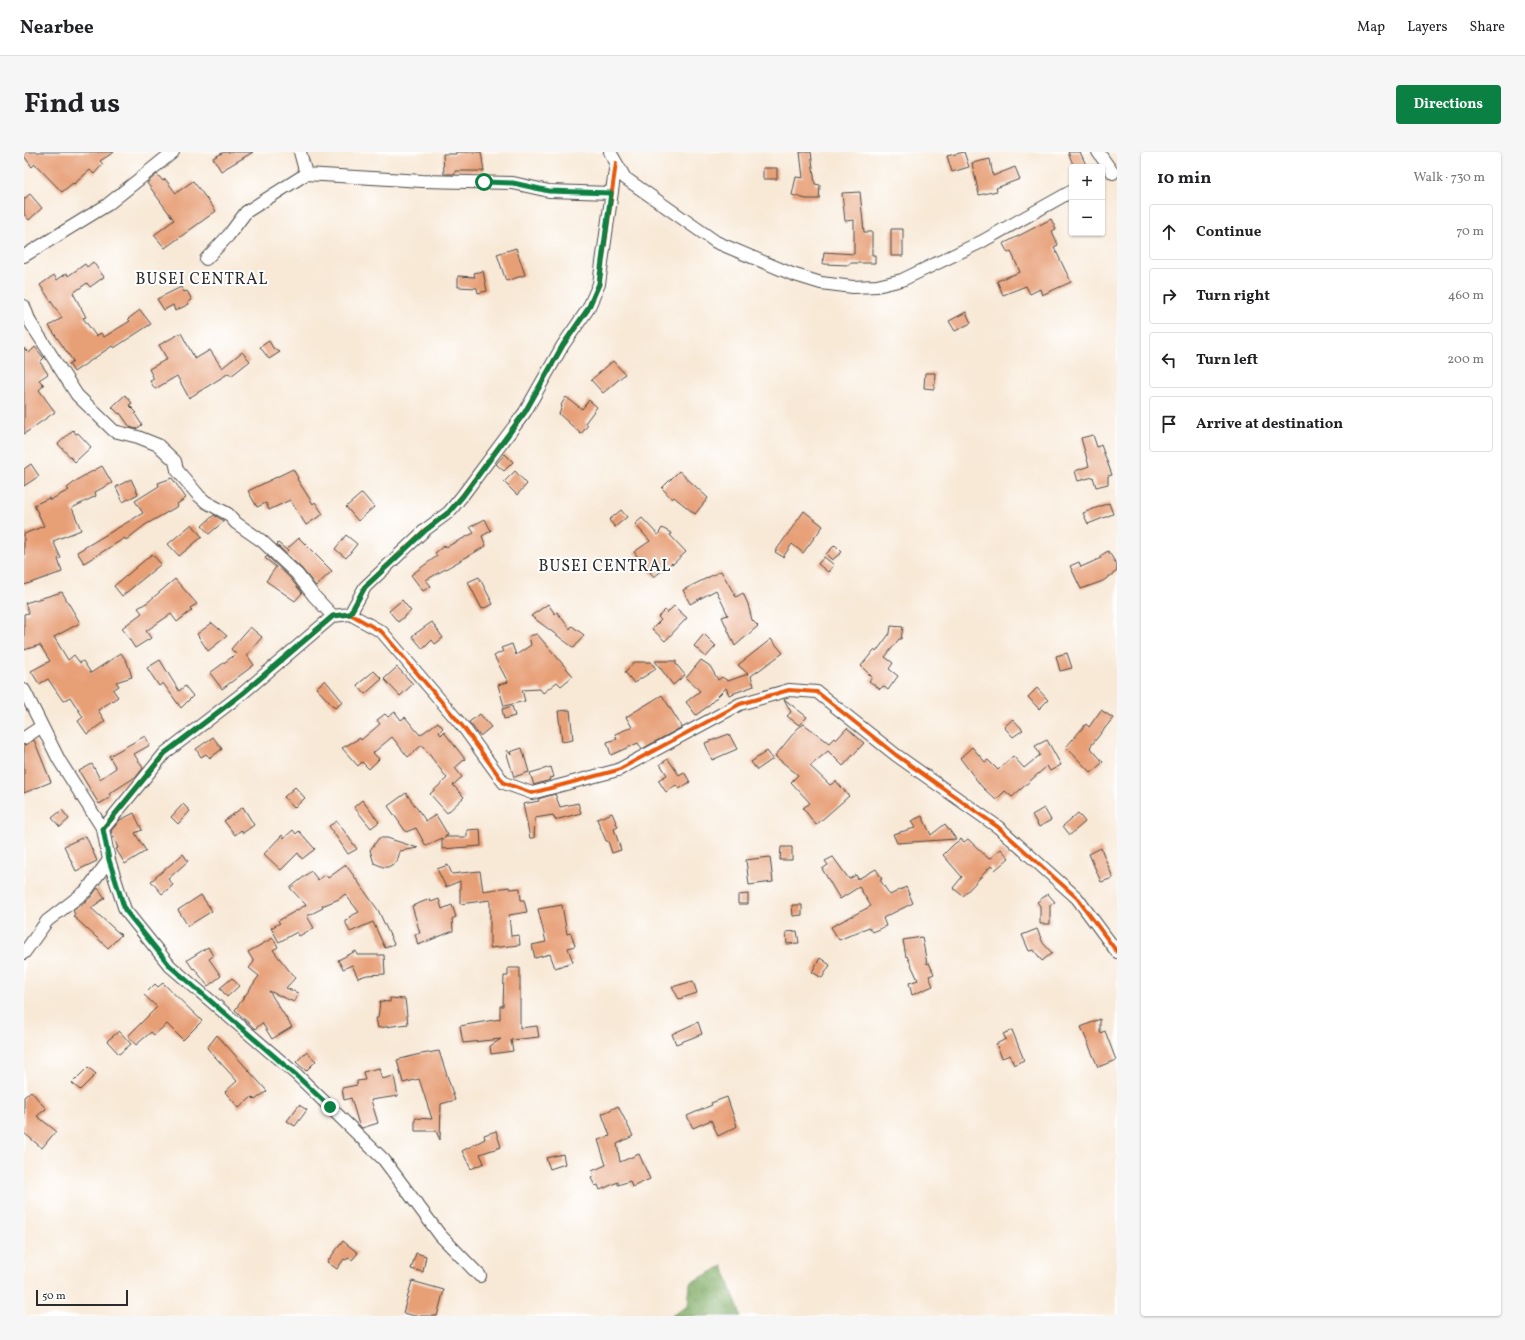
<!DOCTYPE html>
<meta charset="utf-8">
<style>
:root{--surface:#fff;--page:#f6f6f6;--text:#202124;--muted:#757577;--line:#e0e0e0;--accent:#0b8043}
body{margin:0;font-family:Vollkorn,serif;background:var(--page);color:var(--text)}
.controls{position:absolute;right:12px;top:12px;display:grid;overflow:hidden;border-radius:4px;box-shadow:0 1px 3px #0004}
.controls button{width:36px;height:36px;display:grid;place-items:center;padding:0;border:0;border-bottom:1px solid var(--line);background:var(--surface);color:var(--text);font:20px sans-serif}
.scale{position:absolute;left:12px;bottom:10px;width:92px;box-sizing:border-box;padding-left:4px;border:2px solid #2b2b2b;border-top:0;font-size:11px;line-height:14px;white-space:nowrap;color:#2b2b2b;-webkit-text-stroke:3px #fff;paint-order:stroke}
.stop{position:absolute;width:12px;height:12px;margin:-9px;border:3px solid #0b8043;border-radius:50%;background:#fff}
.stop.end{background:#0b8043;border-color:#fff;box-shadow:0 1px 4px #0008}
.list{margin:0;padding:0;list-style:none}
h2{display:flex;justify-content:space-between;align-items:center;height:52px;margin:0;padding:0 16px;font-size:17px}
h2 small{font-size:13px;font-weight:400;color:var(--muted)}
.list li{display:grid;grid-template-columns:26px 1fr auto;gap:12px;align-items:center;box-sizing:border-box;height:56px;margin:0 8px 8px;padding:0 8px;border:1px solid var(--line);border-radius:4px}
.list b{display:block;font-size:15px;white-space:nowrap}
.list em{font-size:13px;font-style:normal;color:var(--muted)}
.icon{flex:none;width:22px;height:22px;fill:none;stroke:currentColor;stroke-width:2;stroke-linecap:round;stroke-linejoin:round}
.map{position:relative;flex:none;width:1093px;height:1164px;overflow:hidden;border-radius:4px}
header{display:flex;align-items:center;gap:24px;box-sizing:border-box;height:56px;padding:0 20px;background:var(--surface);border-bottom:1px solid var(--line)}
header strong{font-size:19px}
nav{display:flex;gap:22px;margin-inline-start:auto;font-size:14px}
.intro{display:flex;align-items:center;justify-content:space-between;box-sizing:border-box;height:96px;padding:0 24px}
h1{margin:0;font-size:28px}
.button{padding:10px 18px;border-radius:4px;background:var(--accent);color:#fff;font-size:14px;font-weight:700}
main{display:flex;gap:24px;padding:0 24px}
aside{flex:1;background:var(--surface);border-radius:4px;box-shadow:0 1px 3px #0004}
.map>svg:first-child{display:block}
</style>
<header>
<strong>Nearbee</strong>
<nav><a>Map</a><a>Layers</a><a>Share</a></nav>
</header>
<div class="intro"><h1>Find us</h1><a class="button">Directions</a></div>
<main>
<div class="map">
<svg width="1093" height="1164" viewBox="0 0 1093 1164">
<defs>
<pattern id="forest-crowns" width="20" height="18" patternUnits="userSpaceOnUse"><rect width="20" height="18" fill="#7eaa62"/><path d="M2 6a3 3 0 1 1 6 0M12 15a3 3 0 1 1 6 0" fill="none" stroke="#678b51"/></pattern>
</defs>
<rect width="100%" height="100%" fill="#fff"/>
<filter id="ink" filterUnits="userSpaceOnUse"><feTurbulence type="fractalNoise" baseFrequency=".025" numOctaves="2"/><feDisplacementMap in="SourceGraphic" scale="8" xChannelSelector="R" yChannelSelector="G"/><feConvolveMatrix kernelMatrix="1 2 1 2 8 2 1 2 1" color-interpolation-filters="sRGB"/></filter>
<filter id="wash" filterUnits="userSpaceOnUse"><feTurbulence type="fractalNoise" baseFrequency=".012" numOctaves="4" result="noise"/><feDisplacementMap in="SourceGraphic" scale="16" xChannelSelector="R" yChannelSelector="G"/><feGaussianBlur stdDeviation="0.9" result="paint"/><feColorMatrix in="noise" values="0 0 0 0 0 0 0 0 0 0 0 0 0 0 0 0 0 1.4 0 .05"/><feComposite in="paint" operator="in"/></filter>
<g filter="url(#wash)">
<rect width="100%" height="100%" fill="#f8e9d7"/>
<path fill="url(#forest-crowns)" stroke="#546a46" d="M699,1114l18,50h-70l17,-10 2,-23z"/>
<g id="blocks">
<path fill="#e79f76" d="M0,0h90l-14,9 3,3 -9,10 -4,-4 -16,14 -1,-1 -11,9 -27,-28 -3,3 -8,-11z
M200,0h29l-32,19 -8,-13z
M432,0h25l3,19h-29v3h-11l-1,-20h13z
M776,0h11l4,32 5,1 -1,14h-13l-14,-4 4,-18 7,1z
M940,0l5,15 -17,5 -5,-16z
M1044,0h12l7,15h-13z
M966,7l3,17 22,-9 5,12 -24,9 1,3 -18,4 -7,-32z
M739,16h14v11h-14z
M133,22l6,7 2,-2 11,14 17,-12 23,30 -51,37 -11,-13 20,-15 -27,-37z
M836,40l4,40h8v23h3v8h-25l-1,2 -26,-1 1,-12 30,2v-34l-9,1 -3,-28z
M6,42l12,14 -13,12 -5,-6v-15z
M1027,67l5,10 -4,2 6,14 -4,2 17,35 -29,13 -2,-6 -10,5 -4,-8 -23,9 -6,-14 23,-9 -9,-21 -3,2 -5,-9z
M867,77h12v27h-12z
M492,96l9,27 -19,6 -9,-27z
M69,110l11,15 -14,10 -3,-4 -14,10 13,24 -3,1 13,18 5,-3 3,4 26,-16 -2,-2 12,-9 11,14 -37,24 -2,-2 -38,26 -5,-8 4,-3 -24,-35 13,-8 -22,-33 14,-10 3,5 10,-7 1,3 17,-12 2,3z
M459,119l4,20 -9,2 -1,-5 -19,-1v-11l17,1 -1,-4z
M157,135l3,5 3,-1 5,9 -4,2 1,2 -14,7 -2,-6 -9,5 -7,-11z
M942,160l5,11 -16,8 -6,-10z
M157,181l14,26 15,-9 12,18 20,-16 8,9 -19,15 -2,-3 -40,25 -12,-22 -22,13 -5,-8 4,-2 -5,-10 18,-10 -8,-14z
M245,189l4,7 7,4 -11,7 -9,-12z
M11,195l9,11 -4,4 8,12 -9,6 5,5 -5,5 16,22 -31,22v-86l5,5z
M589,209l12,13 -22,19 -12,-13z
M901,221h10l-1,16 -10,-1z
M101,243l7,8 -3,2 8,8 -2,1 7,11 -6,4 -6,-2 -10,-14 -1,1 -7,-7z
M542,245l16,12 7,-9 8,7 -12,16 3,2 -7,9 -22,-20 3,-8 -1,-1z
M49,278l3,4 2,-1 13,14 -16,15 -17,-18z
M1069,283l4,12 4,-2 11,30 -4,1v8l-12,3 -3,-10 -15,4 -3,-10 14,-5 -8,-28z
M481,302l8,8 -9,9 -8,-7z
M7,312l8,12 -15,10v-17z
M78,314l10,17 -17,9 1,4 -24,12 9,22 -28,11 8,17 -3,1 4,13 -38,13v-51l20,-8 -10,-21 15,-7 1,2 19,-10 -2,-2 13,-10z
M269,317l5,9 -1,1 16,25 2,-2 8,12 -17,11 -16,-25 -21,10 -3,-7 -9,4 -9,-16z
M491,319l12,13 -10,11 -13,-13z
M655,319l29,27 -13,16 -21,-17 -2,2 -10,-11z
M148,326l14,20 -9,6 1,2 -33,19 -19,15 -1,-2 -41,25 -7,-11 66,-39 -8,-12 24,-15 -1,-3z
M107,327l7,15 -15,8 -7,-15z
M338,341l12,14 -16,14 -12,-14z
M1085,351l4,11 -25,10 -5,-11z
M597,358l6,7 -12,10 -6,-7z
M780,359l19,15 -20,27 -11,-9 -9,13 -8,-5z
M190,363l10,6 -15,13 -7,-8z
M618,366l16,17 4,-7 9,5 -1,2 16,17 -13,12 -1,-1 -18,14 -20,-25 16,-11 -15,-17z
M461,367l6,12 -9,5 4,10 -60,34 5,6 -8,5 -12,-16 26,-19 -2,-3 10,-8 1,2 28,-14 -4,-6z
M168,372l10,13 -23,19 -11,-12z
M322,383l11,9 -11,14 -11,-9z
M275,386l33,33 -16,15 -14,-17 -25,-24 1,-2 10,8 -1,-2z
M811,393l7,7 -10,8 -6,-6z
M1084,399l9,14v6l-14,10 -22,8 -11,-23 9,-4 2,5 20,-9 -1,-2z
M128,402l9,10 -39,32 -8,-10z
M243,404l24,23 11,14 -7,8 -29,-20 10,-14 -11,-9z
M800,405l10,8 -6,7 -10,-8z
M697,419l15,26 7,-4 5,11 4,16 6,6 -23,20 -13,-29 6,-2 -12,-25 -26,14 -7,-14z
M455,425l14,27 -11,5 -14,-27z
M151,427l22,25 -7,4 2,2 -15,12 -6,-8 -25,17 5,7 -16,10 -13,-20 20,-15 -4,-5 10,-6z
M38,440l18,31 -26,14 14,23 6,-5 6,8 3,-2 8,12 30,-20 6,9 5,15 -16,5 3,4 -6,4 5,7 -20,13 7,11 -18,13 -9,-13 5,-4 -13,-20 -7,4 -15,-22 -9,5 -8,-13 19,-10 -10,-16 -16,5v-36l5,-1 -4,-10z
M378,448l9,11 -13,11 -9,-11z
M524,452l7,10 2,-2 13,17 2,-3 12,9 -10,13 -43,-32z
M650,454l13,12 -22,23 -13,-12 9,-9 -3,-3 7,-7 2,3z
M408,470l11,16 -8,6 -3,-4 -9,9 -11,-13z
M188,471l15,13 -19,15 -11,-17z
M867,474l12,1 -2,12h-2l-14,18 8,6 -4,6 9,7 -10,14 -5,-4 -3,3 -11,-8 3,-4 -11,-11 13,-16 2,2 14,-19z
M226,475l12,10 -15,18 7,10 -32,24 -12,-16 26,-19 -5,-5z
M513,482l36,42 -12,10 -4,-4 -14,11 -3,-4 -18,1 3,11 -21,5 -6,-21 10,-3 -14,-26 9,-5 -2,-3 11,-4 4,11 15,-10 -2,-9z
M680,482l12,12 -10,11 -12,-11z
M747,487l12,14 -32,23 3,10 -25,9 -3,-7 -19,19 -11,8 -10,-13 14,-11 -14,-13 15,-18 9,6 8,14 4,-3 6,4 20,-7 -10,-9z
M1043,501l5,15 -12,3 -4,-15z
M136,508l19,31 6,-5 8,10 -12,12 -18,-25 -4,3 -12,-18z
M631,509h21v3l9,11 -12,10z
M610,510h17l5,7 -22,14 -9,-11z
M373,515l16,17 -13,12 -16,-17z
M350,519l8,8 -17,15 -8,-9z
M301,528l18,22 -8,6 -19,-20z
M1013,536l11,12 -9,9 -11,-12z
M638,543l20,32 -40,22 -4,-6 -27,12 -4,-13 10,-3 -2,-5 17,-7 -6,-10z
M760,547l23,18 -8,8 -12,-9 4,-4z
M488,554l3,10 -11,3 -2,-10z
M546,558l3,30 -11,2 -4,-31z
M1077,558l12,8 -23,29 13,15 -12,11 -25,-26 20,-23 3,3z
M371,560l6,8 4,-3 15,18 18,-13 5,6 -4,4 2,3 3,-3 21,27 -10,9 7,9 -9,8 11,12 -17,16 -17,-19 17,-16 -25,-33 -14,12 -16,-20 -19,16 6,6 -10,10 -7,-7 -4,4 -16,-18 18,-10 1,2 19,-16 -3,-4 8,-6 3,3z
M456,562l11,13 -11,9 -11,-14z
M989,567l10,11 -10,7 -9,-10z
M780,572l25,19 5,-5 2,2 11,-12 17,15 -21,23 -15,-15 -18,15 20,19 6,-4 13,15 -33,29 -13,-17 7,-5 -19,-21 7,-7 -23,-19 23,-28z
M705,582l8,15 -25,11 -7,-17z
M121,584l5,9 -16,9 9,14 -6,8 -28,18 2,3 -12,7 -20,-33 13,-7 8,15 16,-11 -7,-12z
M189,585l9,12 -12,9 -4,-4 -5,3 -5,-8z
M10,588l17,42 -27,11v-48z
M1023,588l14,25 -11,6 -3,-5 -35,31 -7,-6 -9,9 -14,-13 -22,-29 12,-11 13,15 3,-2 10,10 15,-14 11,12 16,-13 -5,-9z
M498,596l7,24 -15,5 -8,-26 1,-1 4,5 -1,-3z
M743,599l6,8 -16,11 -6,-8z
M644,607l11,16 5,-3 6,10 -11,7 -3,-4 -10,7 -8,-12 9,-5 -7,-11z
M527,615l3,10 -5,1 1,2 -16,5 -4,-12z
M271,635l10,11 -11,10 -10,-11z
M382,641l20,28 10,-6 12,20 -4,2h23v-7l13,-1 1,17 -39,3v-11l-16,8 -10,-18 -10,4 -18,-26z
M531,642l5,13 18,-4 3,10 -26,7 -2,-5 -18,3 -1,20h-4l-7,-34 16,-3 -1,-2z
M338,648l17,22 -8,6 -17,-21z
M159,652l7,7 -12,13 -7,-7z
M219,655l11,18 -11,8 -2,-3 -6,5 -11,-14z
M1020,656l7,12 -12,7 -7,-12z
M38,658l7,9 -9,8 -8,-9z
M110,661l8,17 -7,3 11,18 -21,13 -9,-15 2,-1 -7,-17 9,-11z
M588,661l6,14 -4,2 7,21 -9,3 -4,-12h-2l-9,-22z
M1054,661l7,9 -15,13 -7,-9z
M898,664l9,19 14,-11 11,15 -59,4 -4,-9 22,-6 -4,-7z
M313,669l20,28 -9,5 -19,-28z
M269,678l3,4 3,-3 16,18 -13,10 -4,-6 -17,17 -17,-16 18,-19 2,3z
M62,684l11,25 -21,10 -12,-25z
M355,686h8l31,10 -18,3 -3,11 -9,5h-5l-9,-4 -4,-13z
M937,687l3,3 4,-3 21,20 12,-10 8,9 -14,12 -4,-4 -28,30 -10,-8 9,-11 -19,-22 10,-10z
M757,695h11v13h-12z
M1077,696l12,30 -12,4 -12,-28z
M159,702l5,7 -20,18 5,6 -11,9 -11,-13z
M746,705l3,25 -24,3 -3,-25z
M809,705l16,22 7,-4 2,4 18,-10 6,10 -2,1 10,15 16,-8 7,16 -30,15 3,8 -14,6 -3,-5 -30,13 -8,-13 40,-21 -12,-19 -19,12 -18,-30 6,-4 -3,-4z
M322,713l32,45 16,34 -9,4 -12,-26 -23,10 -5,-11 5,-2 -1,-2 10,-5 -14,-18 -6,5 -17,7 1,2 -16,8 7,12 -15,8 -2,-4 -18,10 -8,-14 9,-5 -2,-2 28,-16 -16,-17 21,-17 7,9 7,-6 3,4z
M424,713l4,9 28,-3 3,20 26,-4 1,2 10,-1 1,12h3l3,12 -18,3 2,21 8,-1 1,10 -30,3v-48l-30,4v-23l-14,6 -9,-18z
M74,736l7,10 -14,10 30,27 -13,13 -35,-32 2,-2 -2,-3 18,-14z
M724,742v10h-10v-9z
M1024,742l7,8 -5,3v19h-10v-18l-3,-4z
M177,743l11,16 -24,15 -10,-16z
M406,747l1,3 8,-3 3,10 10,-4 4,12 -4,2 1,12 -35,14 -3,-11 5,-1 -8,-27z
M538,753l5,29 4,-1 4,13 -7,2 5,14 -18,6 -5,-14 -15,4 -3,-13 14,-3 -8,-33z
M768,753h10v10l-9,1z
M1013,777l6,14 9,10 -10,8 -8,-11 -5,1 -7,-16z
M773,779l2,12 -12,1 -1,-12z
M898,785l5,27 2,-1 5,11 -5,2 4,10 -21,9 -3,-12 9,-3 -11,-24 -1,1 -3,-17z
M249,786l5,9 -5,3 22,28 -9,10 12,5 -4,9 -25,-11 23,36 -20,12 -10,-16 -7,6 -20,-19 24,-34 -10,-8 5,-6 -6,-10z
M184,795l5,9 -4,3 12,17 -13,10 -14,-18 -1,1 -6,-9z
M332,799l1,4h27l1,19 -18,1 -9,3 -6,-13 -9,4 -5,-9z
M796,806l10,7 -8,13 -10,-6z
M484,816h12v60l17,-2 2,11 -28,3 2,11 -22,3 -1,-8 11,-7 -38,4 -3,-17 40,-7v-13h3l1,-30h4z
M208,826l7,8 -12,11 -7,-9z
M669,829l4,12 -18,6 -7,-12z
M139,831l39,38 -19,19 -16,-16 -13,11 -3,-3 -15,13 -8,-9 29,-29 -13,-12 11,-11 3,3z
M366,846l15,1 3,25 -30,4 -2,-10h2l2,-17 10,1z
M1076,867v14l5,-2 11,29 -18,7 -17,-40z
M674,870l4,12 -26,10 -4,-10z
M988,878l12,30 -10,5 -4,-10 -8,3 -6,-14 10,-5 -3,-5z
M95,879l12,13 -12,10 -12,-13z
M193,883l50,56 -12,9 -3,-3 -13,11 -14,-16 12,-11 -30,-33z
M415,899l16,49 -14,4 -1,36 -4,-9h-21v-13l17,1 -13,-40 -16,4 -6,-23 19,-5z
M282,900l10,9 -10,10 -10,-9z
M64,915l8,7 -16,16 -8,-7z
M355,916l3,11 12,-3 4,20 -27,4 7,23 -16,5 -3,-3 -8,-27 -7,2 -2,-12 15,-3v-4l8,-1 -2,-8z
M7,939l15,18 -9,7 19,15 -14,17 -18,-15v-36z
M703,945l10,29 -1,1 -18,9 -7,-16 -18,8 -6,-12 25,-11 -1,-2z
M275,953l8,5 -12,16 -8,-5z
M594,954l15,30 -16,8 3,18 19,-8 11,25 -18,8 -2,-6 -12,4v-3l-18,8 -2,-5 -3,1 -4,-8 3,-2 -2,-5 14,-6 -8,-25 12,-4 -8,-22z
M472,979l5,16 -21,7 4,9 -13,6 -9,-18 23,-12 -1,-4z
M539,1002l2,10 -15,5 -4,-11z
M319,1089l15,12 -6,7 -4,-2 -2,2 -2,-1 -7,10 -10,-7z
M392,1101l10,3 -3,16 -12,-3z
M388,1129l32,9 -7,26h-22l-12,-3z"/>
</g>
</g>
<g filter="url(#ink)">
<use href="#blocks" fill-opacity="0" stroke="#4a4845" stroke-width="1"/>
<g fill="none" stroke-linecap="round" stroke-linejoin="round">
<g stroke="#4a4845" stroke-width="14">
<path id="minor" d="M276,0l6,22 116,7 91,2 36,8 62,2
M586,0l15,26 91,64 76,32 29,9 32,4 24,-1 25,-6 79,-38 91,-51
M1074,0l15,21
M0,104l83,-51 66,-53
M182,107l22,-23 18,-24 60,-38
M0,154l6,16 47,73 37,36 24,6 20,8 17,16 2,9 22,26 7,6 22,12 8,9 26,18 35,33 17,22 19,20
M326,462l32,18 82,96 40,55 28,10 86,-23 122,-66 49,-14 28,2 79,63 102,72 79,71 40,54
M0,538l35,70 44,69 6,31 16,50 45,56 127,109 87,85 56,75 40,41
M0,586l18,-12
M79,677l62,-76 78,-60 90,-77 17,-2 15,-27 60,-57 24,-18 14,-17 62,-83 38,-67 25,-36 11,-25 17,-121
M0,801l23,-32 39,-30 23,-31"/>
</g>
<use href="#minor" stroke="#fff" stroke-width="12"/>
<g stroke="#fff" stroke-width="6">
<path id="cycleway" d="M326,462l32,18 82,96 40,55 28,10 86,-23 122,-66 49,-14 28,2 79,63 102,72 79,71 40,54
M79,677l62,-76 78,-60 90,-77 17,-2 15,-27 60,-57 24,-18 14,-17 62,-83 38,-67 25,-36 11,-25 17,-121"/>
</g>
<use href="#cycleway" stroke="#e8590c" stroke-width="4"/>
</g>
</g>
<g fill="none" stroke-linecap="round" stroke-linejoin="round" filter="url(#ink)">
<path stroke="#0b8043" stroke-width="5" d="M306,955l-33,-31 -127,-110 -45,-56 -16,-50 -6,-31 62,-76 78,-60 90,-77 17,-2 15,-27 61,-57 23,-18 14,-16 62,-84 38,-67 25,-36 11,-25 12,-91 -62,-2 -36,-8 -29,-1"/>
</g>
<g text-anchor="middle" stroke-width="4" stroke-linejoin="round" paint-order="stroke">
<g font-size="16" letter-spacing="1" fill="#2b2b2b" stroke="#fff">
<text x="178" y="132">BUSEI CENTRAL</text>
<text x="581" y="419">BUSEI CENTRAL</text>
</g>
</g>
</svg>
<div class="controls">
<button>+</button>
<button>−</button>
</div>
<div class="scale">50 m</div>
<div class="stop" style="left:460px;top:30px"></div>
<div class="stop end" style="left:306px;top:955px"></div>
</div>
<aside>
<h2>10 min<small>Walk · 730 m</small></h2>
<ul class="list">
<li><svg class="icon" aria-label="ahead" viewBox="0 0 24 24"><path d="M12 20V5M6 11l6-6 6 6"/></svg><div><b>Continue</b></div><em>70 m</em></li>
<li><svg class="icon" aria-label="right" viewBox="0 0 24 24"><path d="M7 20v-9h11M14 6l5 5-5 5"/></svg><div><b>Turn right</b></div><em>460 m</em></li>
<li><svg class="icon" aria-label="left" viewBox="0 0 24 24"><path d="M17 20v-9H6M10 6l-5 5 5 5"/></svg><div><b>Turn left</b></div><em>200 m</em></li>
<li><svg class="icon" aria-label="arrive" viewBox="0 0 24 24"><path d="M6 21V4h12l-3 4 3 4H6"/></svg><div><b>Arrive at destination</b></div></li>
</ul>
</aside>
</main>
